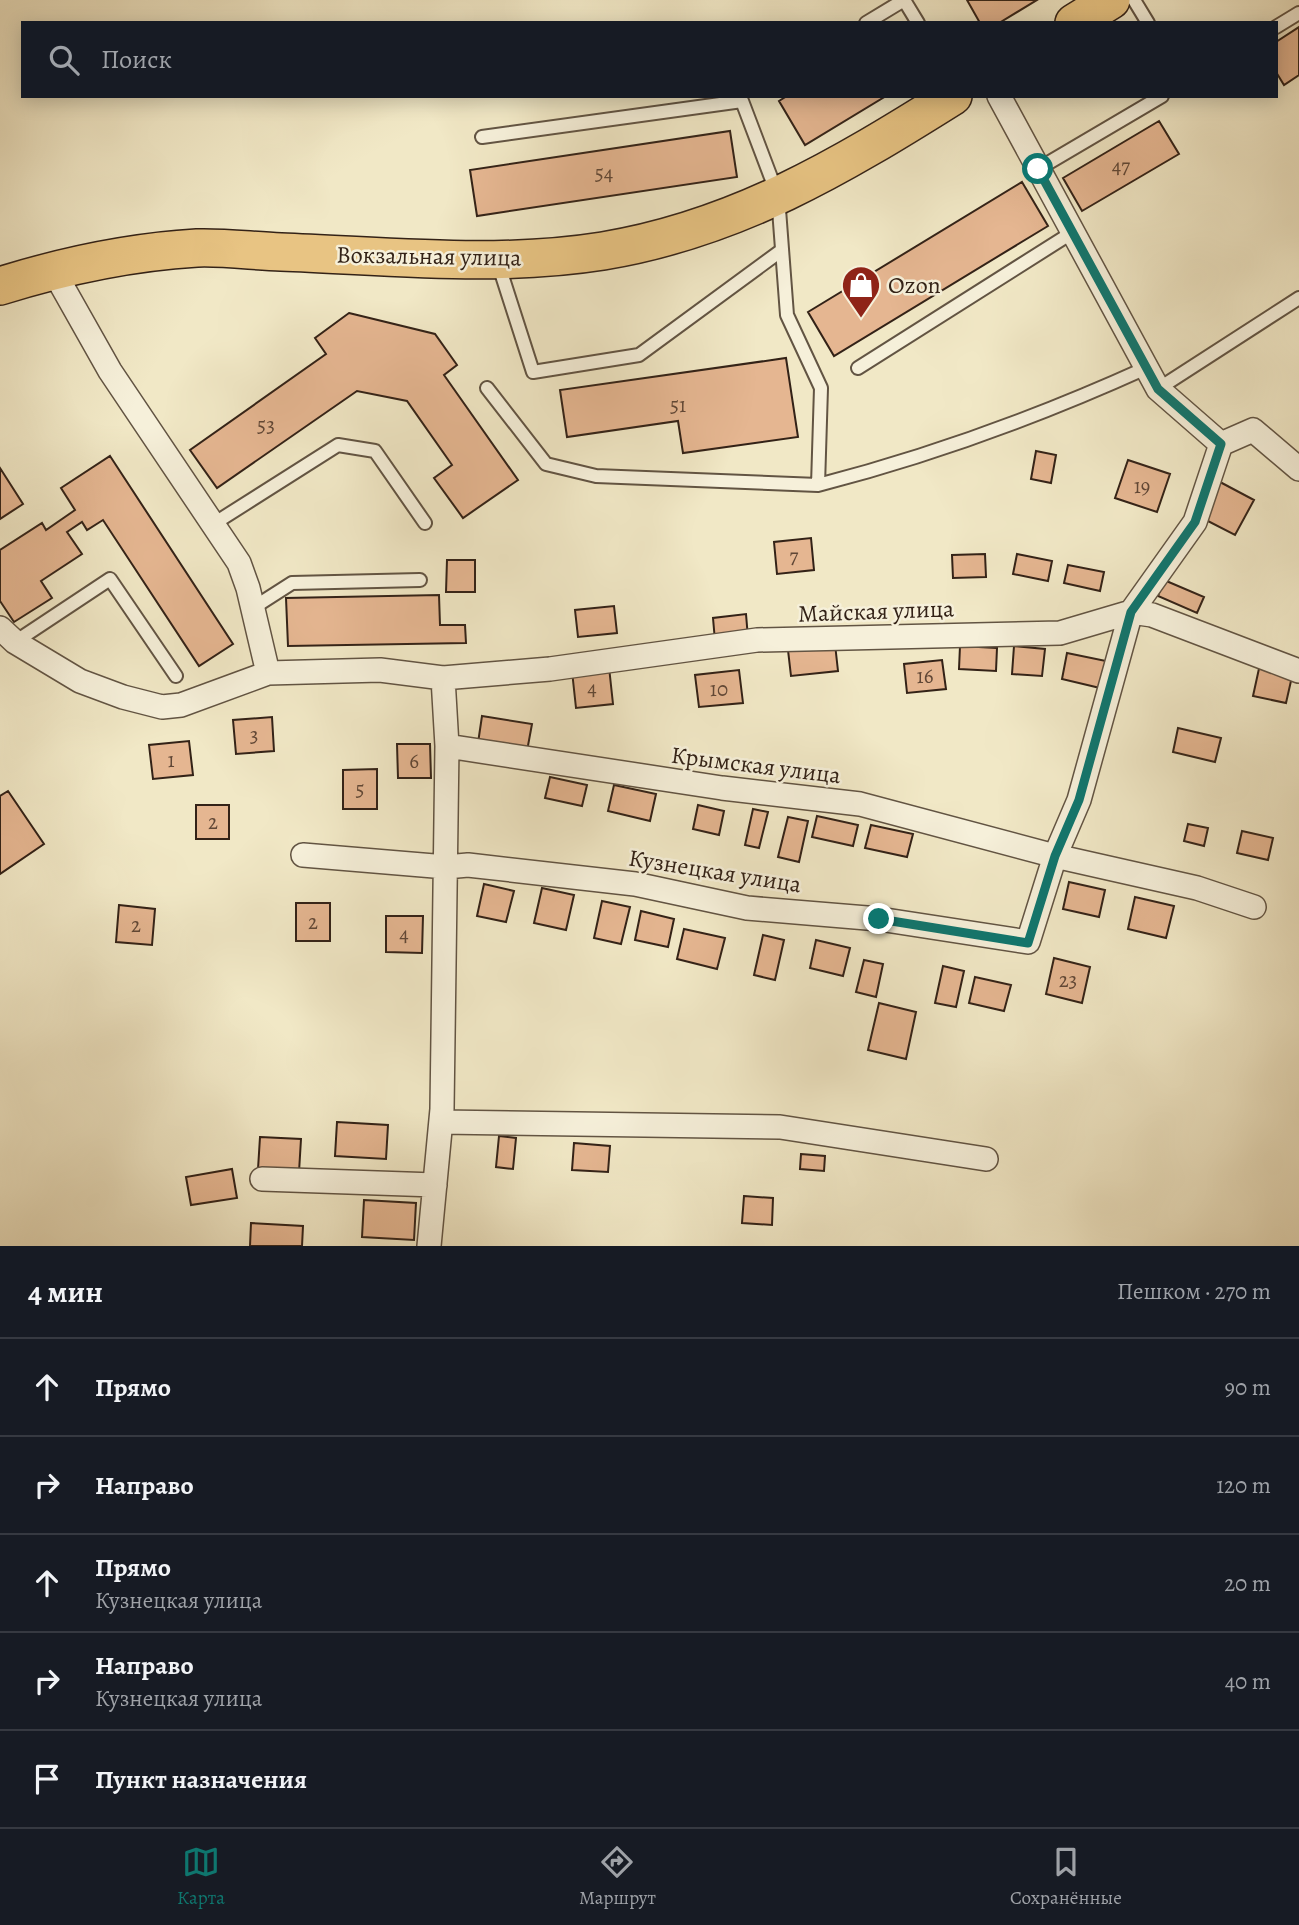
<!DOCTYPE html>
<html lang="ru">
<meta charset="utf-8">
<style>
:root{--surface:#171b24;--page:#242831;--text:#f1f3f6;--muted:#9ea1a6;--line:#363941;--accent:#0f766e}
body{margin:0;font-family:Alegreya,serif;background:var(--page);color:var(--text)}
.stop{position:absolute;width:21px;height:21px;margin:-16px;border:5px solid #0f766e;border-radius:50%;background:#fff}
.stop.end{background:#0f766e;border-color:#fff;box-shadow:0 2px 7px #0008}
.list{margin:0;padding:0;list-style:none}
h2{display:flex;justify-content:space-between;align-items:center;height:91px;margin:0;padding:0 28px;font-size:30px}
h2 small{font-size:23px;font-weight:400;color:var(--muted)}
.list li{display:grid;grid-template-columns:46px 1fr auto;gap:21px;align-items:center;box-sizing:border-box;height:98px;padding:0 28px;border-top:2px solid var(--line)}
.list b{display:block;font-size:26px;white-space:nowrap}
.list p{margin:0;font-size:23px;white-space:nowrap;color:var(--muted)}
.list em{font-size:23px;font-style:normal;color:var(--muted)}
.icon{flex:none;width:38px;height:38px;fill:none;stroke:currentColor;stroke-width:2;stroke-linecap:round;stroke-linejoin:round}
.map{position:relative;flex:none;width:1299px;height:1246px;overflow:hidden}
.search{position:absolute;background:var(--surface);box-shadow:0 4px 18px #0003;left:21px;right:21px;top:21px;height:77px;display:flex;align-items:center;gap:18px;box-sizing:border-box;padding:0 24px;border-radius:0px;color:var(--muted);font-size:26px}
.sheet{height:581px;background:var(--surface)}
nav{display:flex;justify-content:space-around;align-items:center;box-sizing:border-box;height:98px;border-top:2px solid var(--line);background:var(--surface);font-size:19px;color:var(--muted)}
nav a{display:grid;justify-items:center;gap:4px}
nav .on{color:var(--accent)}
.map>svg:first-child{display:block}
</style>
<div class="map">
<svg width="1299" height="1246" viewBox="0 0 1299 1246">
<rect width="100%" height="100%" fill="#f1e8c6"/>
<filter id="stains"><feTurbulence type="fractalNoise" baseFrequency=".00286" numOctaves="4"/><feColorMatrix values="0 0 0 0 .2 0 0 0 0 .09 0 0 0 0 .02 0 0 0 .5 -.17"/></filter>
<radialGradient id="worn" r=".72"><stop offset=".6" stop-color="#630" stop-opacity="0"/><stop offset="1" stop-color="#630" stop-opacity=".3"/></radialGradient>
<path fill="#e5b691" stroke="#332217" stroke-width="2" d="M967,0h70l-38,23h-19z
M1299,27v48l-15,10 -8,-13v-30z
M787,96h99l-81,49 -26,-44z
M1159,121l20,33 -97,57 -19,-33z
M730,131l7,46 -260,39 -7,-46z
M1022,182l26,44 -214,130 -26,-44z
M349,313l86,21 22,31 -13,10 74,105 -55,38 -29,-40 18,-13 -45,-64 -50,-10 -140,97 -27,-38 136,-96 -11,-16z
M786,358l12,79 -115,16 -5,-32 -111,16 -7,-47z
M1036,451l20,4 -5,28 -20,-4z
M110,456l123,188 -34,22 -96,-146 -16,10 -5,-8 -15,10 15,22 -41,27 11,17 -38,24 -14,-21v-51l42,-27 4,7 29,-20 -14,-22z
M1128,460l42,14 -13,38 -42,-14z
M0,468l23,36 -23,15z
M1220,482l34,18 -19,35 -33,-17z
M811,538l3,32 -37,4 -3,-32z
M985,554l1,23 -33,1 -1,-23z
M1017,554l35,7 -4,20 -35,-7z
M447,560h28v32h-29z
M1068,565l36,7 -4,19 -36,-8z
M1164,580l40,17 -7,16 -39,-17z
M439,595l1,30h25l1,18 -178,3 -2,-48z
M614,606l3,27 -39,4 -3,-27z
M746,614l2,24 -33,3 -2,-23z
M835,644l3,27 -47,5 -3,-26z
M960,646l37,2 -1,23 -37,-2z
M1014,646l31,3 -3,27 -30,-2z
M1067,653l39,8 -6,27 -38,-9z
M942,660l4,29 -39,4 -3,-29z
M1260,664l33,8 -7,31 -33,-7z
M609,667l4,37 -37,4 -4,-37z
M739,670l4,33 -44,4 -4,-32z
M482,716l50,8 -5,27 -49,-8z
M272,717l2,34 -38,3 -3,-34z
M1178,728l43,10 -6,24 -42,-10z
M189,741l4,34 -40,4 -4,-34z
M397,744h33l1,34h-33z
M377,769v40h-34v-39z
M550,777l37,8 -5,21 -37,-8z
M614,785l42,9 -6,27 -42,-10z
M8,791l36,53 -44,30v-78z
M196,805h33v34h-33z
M698,805l26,6 -5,24 -26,-6z
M753,809l15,3 -9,36 -14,-3z
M817,816l41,9 -5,21 -41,-9z
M788,817l20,4 -9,41 -21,-5z
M1188,824l20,4 -4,18 -20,-5z
M871,825l42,9 -6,23 -42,-9z
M1242,831l31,7 -5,22 -31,-7z
M1069,882l36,8 -6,27 -36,-8z
M484,884l30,7 -8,31 -29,-6z
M542,888l32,7 -8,35 -32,-7z
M1135,897l39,9 -8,32 -38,-9z
M602,901l28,6 -9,37 -27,-6z
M296,903h34v38h-34z
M119,905l36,4 -3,36 -36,-3z
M641,911l33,8 -6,28 -33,-7z
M386,916h37l-1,37 -36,-1z
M684,929l41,9 -8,31 -40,-10z
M763,935l21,5 -9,40 -21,-5z
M816,940l34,8 -7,28 -33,-8z
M1054,958l36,9 -8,36 -36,-9z
M864,960l19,4 -7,33 -20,-5z
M943,966l21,5 -8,36 -21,-4z
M975,977l36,8 -7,26 -35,-8z
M879,1003l37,9 -10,47 -38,-9z
M337,1122l51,3 -2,34 -51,-3z
M499,1136l17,2 -3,31 -17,-2z
M260,1137l41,2 -2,33 -41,-3z
M574,1143l36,3 -2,26 -36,-2z
M801,1154l24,2 -1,15 -24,-2z
M232,1169l5,29 -46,7 -5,-28z
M744,1196l29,2 -1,27 -30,-2z
M364,1200l52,3 -2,37 -52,-3z
M251,1223l52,3 -1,20h-52z"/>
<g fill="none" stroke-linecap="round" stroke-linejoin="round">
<g stroke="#625443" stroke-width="16">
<path id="service" d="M1134,0l14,23
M866,23l38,-23 14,23
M1276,27l23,-14
M482,137l260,-36 36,95 9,119 34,73 -3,97 -222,-9 -50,-12 -59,-76
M1038,169l124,-73
M498,263l35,109 106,-17 143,-105
M858,368l215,-136
M1158,389l141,-91
M818,485c113,-29 222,-69 328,-117
M215,523l123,-78 37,6 50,72
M253,608l39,-25 128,-3
M15,642l95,-63 66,97"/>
</g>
<g stroke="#625443" stroke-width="26">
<path id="minor" d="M53,270l57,101 129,192 9,25 20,85
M1221,444l32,-14 46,39
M0,628l15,14 65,39 43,16 39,10 19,-2 87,-32 112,-3 63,8 107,-9 207,-29 303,-7 71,-21 21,3 147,56
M447,746l275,42 138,16 195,52 142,32 57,19
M303,855l143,12 22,-2 167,19 112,24 132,11 149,23 27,-86 24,-56 52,-188 64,-90 26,-78 -63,-55 -159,-293
M441,1122l339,5 206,32
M262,1179l173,6
M429,1246l13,-137 5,-363 -4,-68"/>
</g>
<g stroke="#332217" stroke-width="40">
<path id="primary" d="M1074,23l37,-23
M0,286c64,-20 129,-34 197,-38 27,-1 56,3 84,4 107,4 215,16 322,-1 133,-22 237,-84 350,-155"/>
</g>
<use href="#service" stroke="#f6f0da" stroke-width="12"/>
<use href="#minor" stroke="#f6f0da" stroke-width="23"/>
<use href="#primary" stroke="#e8c483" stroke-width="37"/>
</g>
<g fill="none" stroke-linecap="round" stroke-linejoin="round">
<path stroke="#0f766e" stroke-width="9" d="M879,919l149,24 27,-87 24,-56 52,-188 64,-90 26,-78 -63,-55 -120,-220"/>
</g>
<defs>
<g id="shop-pin" transform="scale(2.0125)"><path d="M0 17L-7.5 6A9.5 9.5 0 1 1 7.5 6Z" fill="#8f2418" stroke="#f6f0da"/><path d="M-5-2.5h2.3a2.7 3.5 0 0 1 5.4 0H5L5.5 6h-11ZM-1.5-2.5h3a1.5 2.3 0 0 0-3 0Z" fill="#fff"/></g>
</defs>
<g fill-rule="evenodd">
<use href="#shop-pin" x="861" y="285"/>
</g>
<g text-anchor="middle" stroke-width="5" stroke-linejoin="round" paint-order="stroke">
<g font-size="21" fill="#604736">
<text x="1121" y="173">47</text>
<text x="604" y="180">54</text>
<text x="678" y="412">51</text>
<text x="266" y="432">53</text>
<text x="1142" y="493">19</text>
<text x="794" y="563">7</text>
<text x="925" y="683">16</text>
<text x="592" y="695">4</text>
<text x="719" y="696">10</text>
<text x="254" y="742">3</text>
<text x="171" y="767">1</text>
<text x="414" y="768">6</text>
<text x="360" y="796">5</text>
<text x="213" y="829">2</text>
<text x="313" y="929">2</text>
<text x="136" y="932">2</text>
<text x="404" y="941">4</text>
<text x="1068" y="987">23</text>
</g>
<g font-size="24" fill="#332217" stroke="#f6f0da">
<text transform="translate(429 256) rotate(1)" y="8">Вокзальная улица</text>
<text transform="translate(876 611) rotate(-2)" y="8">Майская улица</text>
<text transform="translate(756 765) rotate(7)" y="8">Крымская улица</text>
<text transform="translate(715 871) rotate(9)" y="8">Кузнецкая улица</text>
</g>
<g font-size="24" fill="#332217" stroke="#f6f0da" text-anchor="start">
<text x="888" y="293">Ozon</text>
</g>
</g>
<rect width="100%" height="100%" filter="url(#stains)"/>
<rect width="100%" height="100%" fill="url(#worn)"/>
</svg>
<div class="stop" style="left:1038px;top:169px"></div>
<div class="stop end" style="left:879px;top:919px"></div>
<div class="search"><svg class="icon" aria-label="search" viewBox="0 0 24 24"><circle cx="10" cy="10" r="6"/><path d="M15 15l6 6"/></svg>Поиск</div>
</div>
<section class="sheet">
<h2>4 мин<small>Пешком · 270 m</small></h2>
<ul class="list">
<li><svg class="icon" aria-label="ahead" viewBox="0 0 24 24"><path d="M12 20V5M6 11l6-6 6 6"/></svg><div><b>Прямо</b></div><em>90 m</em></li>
<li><svg class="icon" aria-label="right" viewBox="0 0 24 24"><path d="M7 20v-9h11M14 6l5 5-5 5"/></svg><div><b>Направо</b></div><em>120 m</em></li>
<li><svg class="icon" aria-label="ahead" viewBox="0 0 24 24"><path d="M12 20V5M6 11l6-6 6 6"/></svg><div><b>Прямо</b><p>Кузнецкая улица</p></div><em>20 m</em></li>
<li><svg class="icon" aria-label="right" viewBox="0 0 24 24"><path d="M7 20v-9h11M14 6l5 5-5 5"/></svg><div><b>Направо</b><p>Кузнецкая улица</p></div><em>40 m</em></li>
<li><svg class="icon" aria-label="arrive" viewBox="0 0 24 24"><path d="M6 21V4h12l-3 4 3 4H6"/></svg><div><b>Пункт назначения</b></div></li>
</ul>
</section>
<nav>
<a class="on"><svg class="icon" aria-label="map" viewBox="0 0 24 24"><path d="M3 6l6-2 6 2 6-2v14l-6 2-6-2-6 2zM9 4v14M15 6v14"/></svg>Карта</a>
<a><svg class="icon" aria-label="directions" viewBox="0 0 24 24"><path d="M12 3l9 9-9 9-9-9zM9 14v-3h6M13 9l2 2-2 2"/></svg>Маршрут</a>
<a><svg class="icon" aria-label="saved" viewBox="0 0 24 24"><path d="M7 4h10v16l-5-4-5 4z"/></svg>Сохранённые</a>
</nav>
